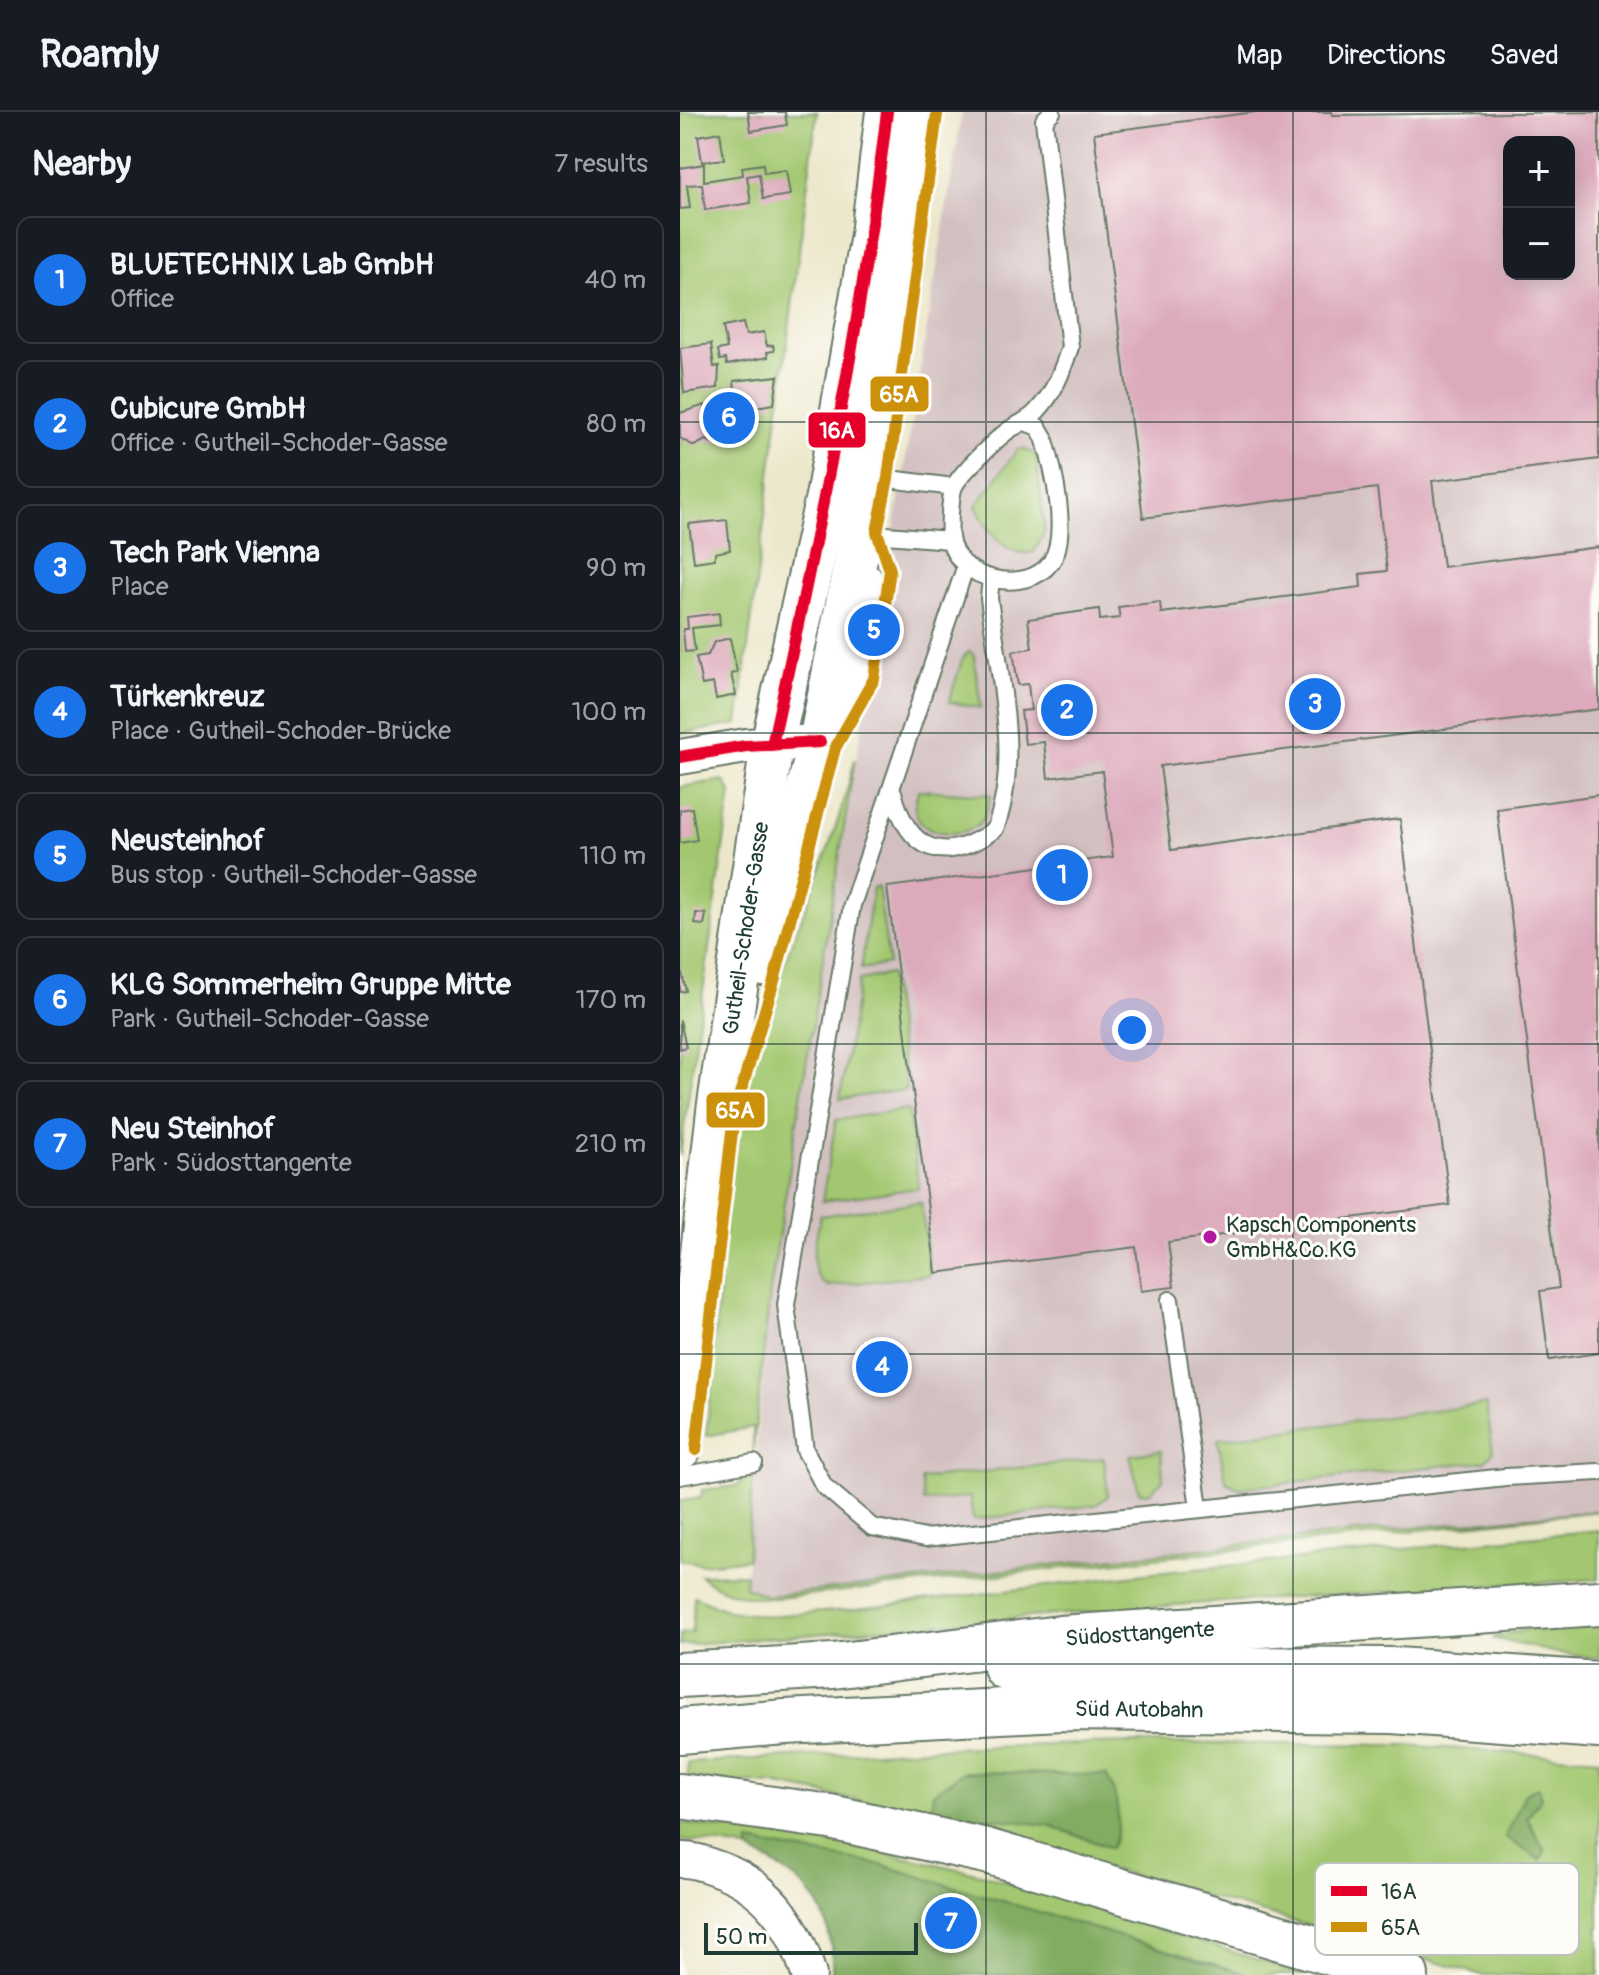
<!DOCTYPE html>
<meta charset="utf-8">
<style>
:root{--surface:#171b24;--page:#242831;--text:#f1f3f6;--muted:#9ea1a6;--line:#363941;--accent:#1a73e8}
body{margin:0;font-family:Pangolin,sans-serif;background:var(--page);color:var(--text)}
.controls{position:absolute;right:24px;top:24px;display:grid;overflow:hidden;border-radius:16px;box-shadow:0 4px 20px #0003}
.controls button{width:72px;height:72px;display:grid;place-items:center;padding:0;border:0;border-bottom:2px solid var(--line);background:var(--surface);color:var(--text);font:40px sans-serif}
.scale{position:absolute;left:24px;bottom:20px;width:214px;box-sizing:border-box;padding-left:8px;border:4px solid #1f3d34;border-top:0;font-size:22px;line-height:28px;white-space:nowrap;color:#1f3d34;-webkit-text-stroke:6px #fdfcf7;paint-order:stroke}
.you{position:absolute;left:452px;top:918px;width:28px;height:28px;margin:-20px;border:6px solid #fff;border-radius:50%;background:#1a73e8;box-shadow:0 0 0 12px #1a73e833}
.badge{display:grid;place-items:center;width:52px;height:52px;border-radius:50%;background:var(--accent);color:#fff;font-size:26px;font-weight:700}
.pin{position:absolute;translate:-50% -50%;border:4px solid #fff;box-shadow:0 2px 8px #0006}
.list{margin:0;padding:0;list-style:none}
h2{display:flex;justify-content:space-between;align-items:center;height:104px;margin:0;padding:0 32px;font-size:34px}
h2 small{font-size:26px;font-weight:400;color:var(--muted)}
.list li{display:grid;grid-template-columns:52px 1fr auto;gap:24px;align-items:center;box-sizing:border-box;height:128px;margin:0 16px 16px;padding:0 16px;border:2px solid var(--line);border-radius:16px}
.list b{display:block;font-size:30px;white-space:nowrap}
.list p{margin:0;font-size:26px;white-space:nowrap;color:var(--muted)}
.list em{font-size:26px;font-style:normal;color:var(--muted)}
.map{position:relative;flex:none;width:919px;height:1863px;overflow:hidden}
header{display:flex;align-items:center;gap:48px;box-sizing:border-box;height:112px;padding:0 40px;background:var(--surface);border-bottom:2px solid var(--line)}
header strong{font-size:38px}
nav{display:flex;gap:44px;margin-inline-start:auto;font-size:28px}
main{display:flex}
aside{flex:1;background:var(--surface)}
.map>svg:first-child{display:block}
</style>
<header>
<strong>Roamly</strong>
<nav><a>Map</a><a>Directions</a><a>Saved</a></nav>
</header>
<main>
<aside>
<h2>Nearby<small>7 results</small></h2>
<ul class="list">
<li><span class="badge">1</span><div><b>BLUETECHNIX Lab GmbH</b><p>Office</p></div><em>40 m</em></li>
<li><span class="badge">2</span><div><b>Cubicure GmbH</b><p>Office · Gutheil-Schoder-Gasse</p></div><em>80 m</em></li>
<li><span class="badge">3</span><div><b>Tech Park Vienna</b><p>Place</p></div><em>90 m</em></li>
<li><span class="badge">4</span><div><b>Türkenkreuz</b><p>Place · Gutheil-Schoder-Brücke</p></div><em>100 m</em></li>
<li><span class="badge">5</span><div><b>Neusteinhof</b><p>Bus stop · Gutheil-Schoder-Gasse</p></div><em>110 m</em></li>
<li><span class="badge">6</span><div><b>KLG Sommerheim Gruppe Mitte</b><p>Park · Gutheil-Schoder-Gasse</p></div><em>170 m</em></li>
<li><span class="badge">7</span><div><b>Neu Steinhof</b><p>Park · Südosttangente</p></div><em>210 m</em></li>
</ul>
</aside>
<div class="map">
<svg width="919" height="1863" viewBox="0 0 919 1863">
<rect width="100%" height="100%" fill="#fdfcf7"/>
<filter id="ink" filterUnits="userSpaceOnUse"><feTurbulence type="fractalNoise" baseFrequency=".0125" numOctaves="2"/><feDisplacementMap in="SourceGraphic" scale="16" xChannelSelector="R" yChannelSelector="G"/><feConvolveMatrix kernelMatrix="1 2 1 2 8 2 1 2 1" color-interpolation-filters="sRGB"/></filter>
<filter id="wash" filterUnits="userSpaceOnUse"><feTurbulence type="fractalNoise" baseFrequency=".006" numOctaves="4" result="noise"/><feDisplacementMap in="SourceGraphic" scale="32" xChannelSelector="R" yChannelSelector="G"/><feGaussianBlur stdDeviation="1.8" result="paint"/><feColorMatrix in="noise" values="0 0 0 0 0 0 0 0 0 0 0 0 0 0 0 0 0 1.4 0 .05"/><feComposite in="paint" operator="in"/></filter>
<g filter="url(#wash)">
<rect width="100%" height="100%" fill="#ece7ca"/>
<path fill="#d2bfc0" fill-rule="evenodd" d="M282,0h637v1399l-242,21 -590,64 -22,-9 25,-296zM829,30h60v132h-60z"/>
<path fill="#a3c770" stroke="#618252" stroke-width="2" fill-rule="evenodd" d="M0,0h137l-79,612 -58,10z
M343,336l13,7 9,77 -11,20c-28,7 -48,-22 -58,-46l41,-56z
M290,539l4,5 7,52 -32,-6 14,-45z
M175,647l-85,532 -17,160v-24l-47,9c13,-122 16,-261 47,-379 27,-101 79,-196 102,-298z
M43,668l8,12 -51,364v-369z
M239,678l72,5c-2,7 -4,18 -8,24 -14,21 -66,19 -68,-11 -1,-5 2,-13 4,-18z
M198,774l11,78 -28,5 12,-81z
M210,862l16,116 -66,9 19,-119z
M228,997l11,79 -97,13 14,-81z
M241,1090l9,73 -102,11c-24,-13 -11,-47 -8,-70z
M806,1292l7,48 -8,9 -246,27 -13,-6 -8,-43z
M481,1339l2,29 -14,13 -10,-1 -9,-37z
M424,1346l4,38 -12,9 -123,15 -3,-23 -46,5 -3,-23z
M73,1361l-6,86 -45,5 -22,-4v-59l21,-3 1,-8 34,-4z
M919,1399l-820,87c-29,1 -56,-3 -79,-23l46,-1 -1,13 22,9 590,-64z
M919,1418v49l-408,25 -511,41v-11l12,-2 2,-36 34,15 38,5 82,-6 306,-37z
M919,1512v34l-42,-5 -65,-15 41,-10z
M448,1631l276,2 195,14v216h-117l-590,-168 -119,-23 -85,-5v-16l255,-15zM425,1663l6,73 -62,-23 -118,-14z
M0,1711l168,22 133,29 326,101h-475c2,-60 -22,-106 -83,-125 -21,-7 -47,-7 -69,-10z"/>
<path fill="#82ac62" stroke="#50744b" stroke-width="2" d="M283,1660l143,3c12,19 17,52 5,73l-62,-23 -118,-14 2,-18z
M858,1675l3,11 -14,20 18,33 -5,9 -35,-23 21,-45z
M69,1730l133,23 368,110h-418c3,-71 -24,-93 -83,-125z"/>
<g id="blocks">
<path fill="#ddaabc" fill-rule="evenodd" d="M68,0h37l2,13 -36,6z
M575,0h76l1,3 267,-3v347l-167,22 11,86 156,-20v162l-439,57 11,84 229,-31 50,386 -282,37 6,45 -33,4 -5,-44 -200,26 -49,-386 226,-30 -11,-86 -54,7 -4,-36 -19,2 -4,-33 10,-1 -3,-26 -10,1 -5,-34 19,-3 -4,-29 71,-10 1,11 20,-2 -2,-11 42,-5 1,11 200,-26 -1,-13 27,-3 -10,-83 -234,30 -49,-385zM829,30h60v132h-60z
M40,20l4,27 -22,3 -4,-26z
M24,52v17l39,-6 -1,-8 21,-3 1,9 22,-3 4,25 -27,4 -4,-25 -12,2 4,27 -46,7 -3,-26 -15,1 3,23 -10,1v-41z
M63,211l3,12 18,-3 3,14 6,-1 1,6 -7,1 1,5 -41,8 -1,-6 -6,1 -2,-10 9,-2 -4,-21z
M31,232l3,23 5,-1 -1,22 -34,5 -4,-45z
M98,264l-4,28 -37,6 -3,-29z
M25,293v4l14,-2 4,25 -8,11 -9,-3 -12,6 -14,-8v-25z
M47,408l3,30 -15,3v6l-21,3 -5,-38z
M39,501l1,12 -28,3 3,23 -10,1 -2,-23h5l-1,-12z
M50,526l7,34 -6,2 5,21 -20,4 -3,-16 -11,2 -6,-28 12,-2 6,-13z
M919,683v558l-50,7 -9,-69 19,-3 -62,-479z
M12,696l5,32 -17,3v-33z
M16,801l10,1 -2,11 -9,-1z
M0,852l6,27 -6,1z
M0,908l6,27 -6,2z"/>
</g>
</g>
<g filter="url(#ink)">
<use href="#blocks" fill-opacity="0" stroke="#677868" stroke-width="2"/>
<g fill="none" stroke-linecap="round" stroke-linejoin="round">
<g stroke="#677868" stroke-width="20">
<path id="service" d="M345,310l13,5 6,10c9,30 26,98 7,125 -24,34 -95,19 -101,-24 -1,-12 0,-37 3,-49 4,-13 46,-53 59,-61 9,-5 18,-9 25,-17 18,-19 25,-40 33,-64l-26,-227 8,-8
M193,365l81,10
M181,421l89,7
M286,453l-114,340 -66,400 19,145 19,36 48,41 53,11 581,-61 93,-5
M162,590l16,-27 15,-100
M213,680c15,60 51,74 102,37 27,-70 3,-158 -6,-231l2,-20
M490,1188l29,208
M0,1364l74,-13"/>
</g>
<g stroke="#677868" stroke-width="38">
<path id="minor" d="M0,645l66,-11 74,-4
M0,1748c13,-1 24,4 36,8 52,18 78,56 93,107"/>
</g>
<g stroke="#677868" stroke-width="46">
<g id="tertiary">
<path d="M82,852l58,-222 52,-266 49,-364"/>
<path id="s1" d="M0,1336l38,-337 54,-366 56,-253 44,-257 15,-123"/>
</g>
</g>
<g stroke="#677868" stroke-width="48">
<g id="motorway">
<path d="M326,1556l391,2 202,14"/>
<path id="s2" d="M0,1563l153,-9 227,-28 539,-35"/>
<path id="s3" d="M0,1619l105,-9 277,-14 330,3 207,15"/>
<path d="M0,1684l150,21 156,34 420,124"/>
</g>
</g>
<use href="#service" stroke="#fff" stroke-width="16"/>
<use href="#minor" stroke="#fff" stroke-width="34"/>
<use href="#tertiary" stroke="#fff" stroke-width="42"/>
<use href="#motorway" stroke="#fff" stroke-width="44"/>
<g stroke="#fdfcf7" stroke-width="18">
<path id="bus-1" d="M92,633c46,-210 89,-419 115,-633
M0,645l66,-11 74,-4"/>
</g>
<g stroke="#fdfcf7" stroke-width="18">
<path id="bus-2" d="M16,1338l38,-336 41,-137 60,-229 39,-69 16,-109 -13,-38 11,-54 49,-364"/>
</g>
<use href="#bus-1" stroke="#e4002b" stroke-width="12"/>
<use href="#bus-2" stroke="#cc910a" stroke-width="12"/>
</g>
</g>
<path fill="none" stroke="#1f3d34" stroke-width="2" stroke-opacity="0.55" d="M306,0v1863M613,0v1863M0,310h919M0,621h919M0,932h919M0,1242h919M0,1552h919"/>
<circle fill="#b5179e" stroke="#fdfcf7" stroke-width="3" cx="530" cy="1125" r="8"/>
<g text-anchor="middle" stroke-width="6" stroke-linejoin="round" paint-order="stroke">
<g font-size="22" fill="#1f3d34" stroke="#fdfcf7">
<text dy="8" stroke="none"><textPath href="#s1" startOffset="524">Gutheil-Schoder-Gasse</textPath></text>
<text dy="8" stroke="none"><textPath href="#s2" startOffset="462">Südosttangente</textPath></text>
<text dy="8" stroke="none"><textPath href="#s3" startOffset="460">Süd Autobahn</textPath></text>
</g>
<g font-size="22" fill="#1f3d34" stroke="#fdfcf7" text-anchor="start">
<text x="546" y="1120">Kapsch Components<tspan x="546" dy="25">GmbH&amp;Co.KG</tspan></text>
</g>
</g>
<rect x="635" y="1751" width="264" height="92" rx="12" fill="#fdfcf7" stroke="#bac3bc" stroke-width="2"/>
<rect x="651" y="1774" width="36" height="10" fill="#e4002b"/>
<rect x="651" y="1810" width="36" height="10" fill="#cc910a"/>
<g font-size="22" fill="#1f3d34">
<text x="701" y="1787">16A</text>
<text x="701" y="1823">65A</text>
</g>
<g stroke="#fdfcf7" stroke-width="3">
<rect x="189" y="263" width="61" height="38" rx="8" fill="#cc910a"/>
<rect x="127" y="299" width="60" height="38" rx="8" fill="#e4002b"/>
<rect x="25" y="979" width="61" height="38" rx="8" fill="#cc910a"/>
</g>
<g font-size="22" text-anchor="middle" font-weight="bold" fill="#fff">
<text x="219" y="290">65A</text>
<text x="157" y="326">16A</text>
<text x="55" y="1006">65A</text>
</g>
</svg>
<div class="controls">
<button>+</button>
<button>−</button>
</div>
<div class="scale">50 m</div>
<div class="you"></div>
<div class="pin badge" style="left:382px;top:763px">1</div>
<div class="pin badge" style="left:387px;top:598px">2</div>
<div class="pin badge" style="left:635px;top:592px">3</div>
<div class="pin badge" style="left:202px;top:1255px">4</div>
<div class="pin badge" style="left:194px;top:518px">5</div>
<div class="pin badge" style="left:49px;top:306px">6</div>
<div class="pin badge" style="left:271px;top:1811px">7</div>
</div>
</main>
